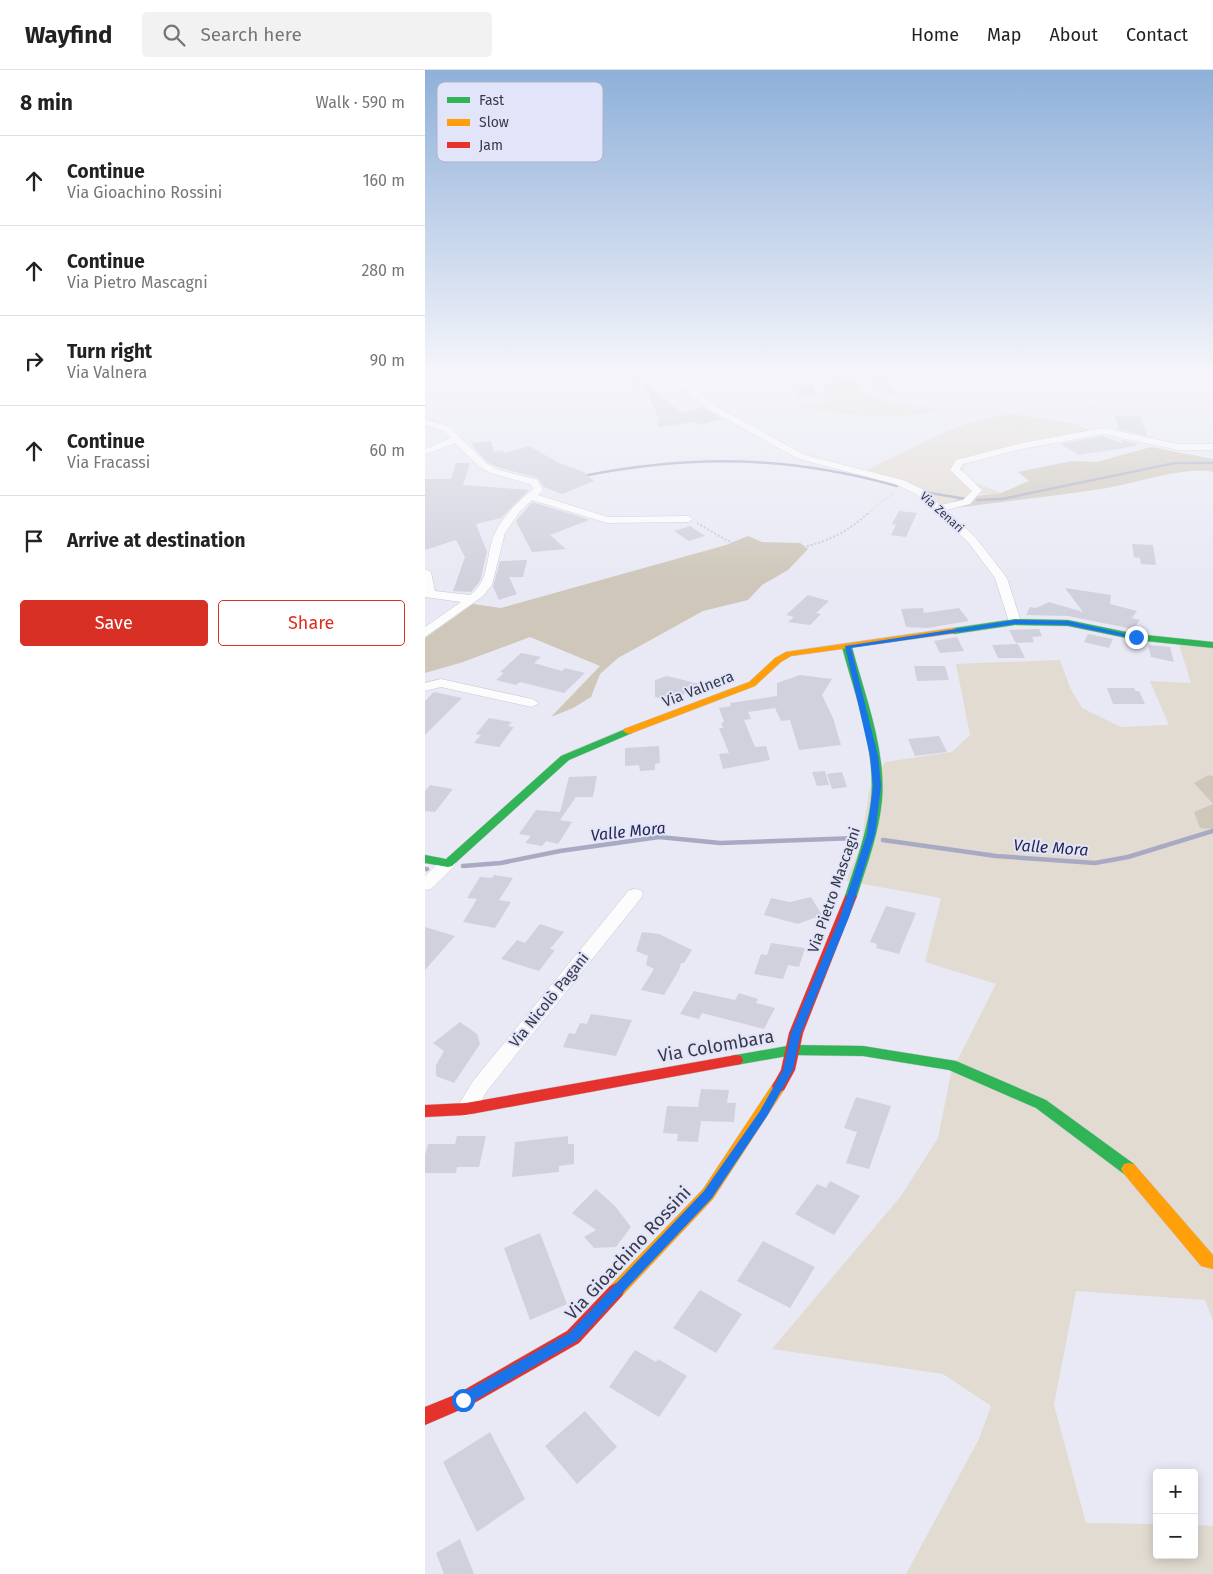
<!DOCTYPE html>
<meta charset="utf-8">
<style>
:root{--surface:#fff;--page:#f2f2f2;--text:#222;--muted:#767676;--line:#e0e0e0;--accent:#d93025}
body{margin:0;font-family:"Fira Sans",sans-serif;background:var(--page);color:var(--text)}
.controls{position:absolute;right:15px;bottom:15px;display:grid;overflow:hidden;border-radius:5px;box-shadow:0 2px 12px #0003}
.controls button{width:45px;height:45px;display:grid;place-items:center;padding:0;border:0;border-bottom:1px solid var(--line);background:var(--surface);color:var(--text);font:25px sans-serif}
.stop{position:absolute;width:15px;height:15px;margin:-11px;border:4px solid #1a73e8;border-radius:50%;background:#fff}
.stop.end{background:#1a73e8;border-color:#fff;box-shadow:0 1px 5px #0008}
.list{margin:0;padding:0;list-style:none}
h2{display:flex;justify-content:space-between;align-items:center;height:65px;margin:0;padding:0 20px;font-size:21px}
h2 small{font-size:16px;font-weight:400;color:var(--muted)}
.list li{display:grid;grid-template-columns:32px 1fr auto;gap:15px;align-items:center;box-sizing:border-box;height:90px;padding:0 20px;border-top:1px solid var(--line)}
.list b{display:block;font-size:19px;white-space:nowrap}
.list p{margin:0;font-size:16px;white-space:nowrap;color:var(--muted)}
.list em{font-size:16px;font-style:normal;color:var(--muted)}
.actions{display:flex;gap:10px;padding:15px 20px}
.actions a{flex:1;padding:11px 0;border:1px solid var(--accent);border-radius:5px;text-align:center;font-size:18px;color:var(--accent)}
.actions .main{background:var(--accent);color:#fff}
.icon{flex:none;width:28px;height:28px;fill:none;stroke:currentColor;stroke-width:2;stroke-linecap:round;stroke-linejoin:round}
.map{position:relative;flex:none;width:788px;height:1504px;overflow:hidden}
header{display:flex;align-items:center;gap:30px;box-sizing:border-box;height:70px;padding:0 25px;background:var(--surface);border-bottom:1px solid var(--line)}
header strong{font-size:24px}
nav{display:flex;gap:28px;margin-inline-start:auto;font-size:18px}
.search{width:350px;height:45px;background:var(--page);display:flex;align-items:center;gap:12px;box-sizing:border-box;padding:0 18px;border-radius:5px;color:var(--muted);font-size:19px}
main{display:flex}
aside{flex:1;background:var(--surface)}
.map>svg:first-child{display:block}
</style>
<header>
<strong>Wayfind</strong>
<div class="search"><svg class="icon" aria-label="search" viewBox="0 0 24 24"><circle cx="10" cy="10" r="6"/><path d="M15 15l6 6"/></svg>Search here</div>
<nav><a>Home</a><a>Map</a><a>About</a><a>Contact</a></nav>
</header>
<main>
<aside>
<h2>8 min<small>Walk · 590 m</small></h2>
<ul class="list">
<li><svg class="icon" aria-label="ahead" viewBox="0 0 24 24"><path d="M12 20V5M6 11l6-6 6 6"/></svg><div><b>Continue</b><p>Via Gioachino Rossini</p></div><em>160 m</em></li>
<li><svg class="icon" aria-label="ahead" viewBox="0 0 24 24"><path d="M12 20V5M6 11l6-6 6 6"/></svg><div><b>Continue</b><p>Via Pietro Mascagni</p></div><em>280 m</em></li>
<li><svg class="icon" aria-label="right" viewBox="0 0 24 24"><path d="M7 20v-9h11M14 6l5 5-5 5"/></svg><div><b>Turn right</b><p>Via Valnera</p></div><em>90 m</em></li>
<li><svg class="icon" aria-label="ahead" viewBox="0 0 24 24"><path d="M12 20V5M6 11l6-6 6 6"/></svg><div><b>Continue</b><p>Via Fracassi</p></div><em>60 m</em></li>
<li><svg class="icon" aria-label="arrive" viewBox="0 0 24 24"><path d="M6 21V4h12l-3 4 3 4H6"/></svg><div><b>Arrive at destination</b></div></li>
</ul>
<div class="actions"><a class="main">Save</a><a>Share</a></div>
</aside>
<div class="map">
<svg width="788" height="1504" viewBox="0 0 788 1504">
<rect width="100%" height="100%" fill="#e8e9f4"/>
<path fill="#e1dbd1" d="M408,306l28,4 -4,10 32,14 54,5c-41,13 -112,6 -153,-5l36,-1 -3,-20h11z
M589,344l62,10 19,9 -117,25 -16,8c3,17 24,20 39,27l-31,2 -31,15 -19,-17 -58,-21c47,-21 100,-55 152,-58z
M754,574l34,4v128l-5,-1 -14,8 19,21 -18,8 5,15 13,2v492l-8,-21 -129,-9 -22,114 32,118 71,1v31h37v-30l19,1v48h-307l73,-135 12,-33 -48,-32 -171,-25 129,-153 37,-58 13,-65 45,-89 -71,-22 16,-64 -95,-17 15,-36 8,-54 16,-29 67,-10 18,-17 -14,-71 104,-4 10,28 12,20 39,19 48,-2 -19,-44 41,2z"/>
<path fill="#cec7ba" d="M726,377l62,12v13c-26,-7 -83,13 -112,17 -54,8 -108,14 -162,21l20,-12 42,-5 28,-12 -11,-9 53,-11 26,1z
M323,466l14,6 38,1 8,6 -20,21 -26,15 -14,15 -45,11 -85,47 -18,16 -9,23 -18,11 -22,9 49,-51 -70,-29 -67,25 -38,11v-35l48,-34 28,4 225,-63z
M783,705l5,1v53l-13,-1 -6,-16 19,-8 -19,-21z"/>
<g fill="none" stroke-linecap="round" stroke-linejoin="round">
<path stroke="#a8aac3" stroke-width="2.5" d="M158,406c110,-22 206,-20 314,10
M499,422l42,7
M552,430l25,-1 173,-36h38"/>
<path stroke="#a8aac3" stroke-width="4.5" d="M458,770l113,16 99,7 33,-6 85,-26
M38,796l38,-3 59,-12 99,-14 61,6 136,-5
M0,799h2"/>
</g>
<path fill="#d0d1dc" d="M198,299h11l16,1 -15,19z
M440,299h22l9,27 -39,-20 9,-4z
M219,311l37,32 22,-6 20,12 -23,6 -5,-3 -37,5 -1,-8 5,-1h-4z
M388,314l3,12 -21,1 5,-10z
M690,346h25l7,20 -28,-7z
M678,366l20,8 -2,-4 16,3 -1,3 -57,9 -19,-11z
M66,371l3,11 8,-2 3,3 24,-7 28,16 27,10 10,9 -32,13 -18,-7 -6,-9 -41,-11 -10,-5 -13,-14 -2,-5z
M31,393h14l-7,22 66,5 -28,28 -25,6 11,28 -7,29 -9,11 -18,-1 12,-34 -9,-17 -31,10v-71h26z
M107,432l52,16 5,2 -39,15 16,14 -34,3 -16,-31z
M474,441l18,2 -11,24 -15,-2 5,-10 -4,-1z
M265,456l15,10 -16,5 -15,-10z
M707,474l21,1 3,20 -15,-1 -1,-6 -6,-1z
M102,490l-4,17h-14l8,17 -18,6 -6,-13 7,-26z
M640,518l46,7 -1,9 27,7 -5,7 8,2 -7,9 -65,-13 -42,-1 4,-8 6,1 13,-6 34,10z
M383,525l21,6 -13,12 5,1 -11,11 -22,-3 6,-5 -8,-2z
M498,538l1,5 35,-5 10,13 -42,7 -21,-1 -5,-18z
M614,559l3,7 -10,1 2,5 -18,1 -7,-13z
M663,564l25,5 -4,9 -25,-6z
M532,567l7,14 -24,2 -6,-12z
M593,574l7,14h-27l-6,-13z
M723,575l22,2 4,15 -23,-5z
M96,583l20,4 -7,6 28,8 3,-3 20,5 -21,20 -44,-11 -4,3 -20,-5 8,-7 -4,-1z
M489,596h31l4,14 -32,1z
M375,605l32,4 -10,16 11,23 8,27 -42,5 -9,-30 -9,1 -6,-13 -27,4 3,7 -7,1 11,27 11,-1 4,14 -47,9 -4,-15 10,-1 -10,-25h4l-2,-5 3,-1 -5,-14 12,-2 -1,-3 7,-1 40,-6v-13z
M242,606l41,10 -41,14 -12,-3v-17z
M682,618h27l2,3h3l6,13h-32z
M9,622l28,6 -37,37v-34z
M64,648l23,4 -4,4 6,1 -15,20 -25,-4 7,-8 -5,-1z
M514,666l8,16 -32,4 -7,-17z
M234,676l1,17 -5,1v6l-15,1 -1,-6 -14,1v-18z
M400,701l4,14 -12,1 -5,-14z
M417,702l5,15 -15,2 -5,-15z
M172,706l-4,21h-17l-16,23 12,2 -14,22 -12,-3 -4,5 -17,-3 6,-7 -12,-2 17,-24 24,2 9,-35z
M5,715l23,4 -18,23 -10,-1v-20z
M69,805l19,3 -14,22 12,2 -16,26 -32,-6 14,-23 -10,-1 13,-21 12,1z
M386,827l11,18 -24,9 -34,-9 7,-17 19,4z
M461,836l30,7 -17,41 -23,-6 1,-4 -7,-2z
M115,854l24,8 -14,17 5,1 -16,21 -38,-12 16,-19 8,3z
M0,857l30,9 -30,34z
M217,862l17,2 33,16 -8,13h-3l-2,7 -15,25 -23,-5 13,-21 -8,-4 2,-9 -12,-5z
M346,873l34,5 -6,19 -11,-2 -5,14 -29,-5 7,-20 6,1z
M269,921l41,9 4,-7 19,6 -2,4 19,5 -11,21 -62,-16 -3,6 -19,-5z
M166,944l41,6 -16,36 -53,-9 6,-14 6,1 5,-11 7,1z
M35,952l17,12 3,10 -26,39 -18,-7v-11l8,-14 -11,-8z
M276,1019l28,1 -2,13h9l-2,19 -33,-1 -3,21 -21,-1 1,-7 -15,-1 4,-27 31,1z
M431,1027l35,9 -22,63 -23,-6 11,-31 -13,-4z
M32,1066h29l-7,31h-22l-1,6h-31v-17l3,-12h27z
M143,1066v8h6v20l-15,2v6l-47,5 3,-35z
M405,1111l30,15 -26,39 -39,-21 22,-30 9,4z
M171,1119l19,17 16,21 -15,20 -22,1 -10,-11 12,-7 -24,-17z
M115,1163l27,71 -37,16 -26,-72z
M338,1171l52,26 -25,41 -53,-27z
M275,1220l42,24 -26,39 -43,-25z
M210,1280l21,12 2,-3 29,17 -28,41 -50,-30z
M160,1341l32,36 -40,37 -32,-38z
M65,1362l35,67 -48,33 -34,-70z
M35,1469l14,35h-30l-8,-21z"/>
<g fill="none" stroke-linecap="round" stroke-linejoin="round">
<g stroke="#c6c7d2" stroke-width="1">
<path id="street" d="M21,299h8l-6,7 -4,-3z
M238,299h9l40,35 93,51 98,25 21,10 16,15 23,-5 9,-9 -22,-21 6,-10 66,-17 81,-15 75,16h35v6h-35l-75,-16 -81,15 -59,15 -3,5 22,21 -12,14 -24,6 30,28 31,40 14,44 -6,4 -6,-4 -14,-44 -27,-36 -52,-48 -21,-10 -96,-25 -93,-51z
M348,299h8l7,10 7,1 19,-4 4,3c-10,7 -24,7 -36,4z
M0,349l25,8 36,36 10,6 42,11 5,10 -5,5 70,22 80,-1 5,3 -5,3 -81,1 -75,-23 -11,10 -16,23 -13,52 -9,11 -58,41v-10l36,-25 -36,-5v-28l6,3 4,19 35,4c21,-15 15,-41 25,-62 8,-18 23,-31 38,-44l-3,-5 -40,-11 -10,-6 -25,-24 -30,12v-6l26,-11 -7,-7 -19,-6z
M16,609l91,20 7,4 -7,4 -91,-20 -16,4v-8z
M23,788l6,1 2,4 -2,4 -23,22 -6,1v-14l17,-17z
M210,819l6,1 2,4 -2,4 -154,193 -14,23 -7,3 -7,-3 -3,-5 17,-28 156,-191z"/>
</g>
<g stroke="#c6c7d2" stroke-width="1">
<path id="fast" d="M590,549l53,1 68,14 77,8v6l-77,-8 -68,-14 -53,-1 -61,9 -5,-3 5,-3z
M422,574l5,3c13,49 34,102 30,153 -3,33 -15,65 -25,96l-6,4 -6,-4c10,-31 22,-63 26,-96 5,-51 -16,-104 -29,-153z
M203,658l4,1 1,2 -1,2 -63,27 -117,106 -4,1 -23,-4v-8l21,4 115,-103z
M368,975l70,1 93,15 90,39 88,64 3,5 -3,5 -5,1 -5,-1 -88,-66 -87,-38 -86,-14 -70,-1 -57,10 -5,-1 -2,-4 2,-4 5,-1z"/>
</g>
<g stroke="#c6c7d2" stroke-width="1">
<path id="slow" d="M529,558l5,3 -2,2 -166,23 -10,6 -26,24 -123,47 -4,1 -5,-3 1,-2 125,-47 26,-24 11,-6z
M354,1010l5,2 2,4 -2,4 -71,109 -91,97 -6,3 -6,-3 -2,-5 2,-5 93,-97 71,-107z
M704,1093l5,1 79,91v14l-12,-3 -77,-92 -3,-5 3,-5z"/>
</g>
<g stroke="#c6c7d2" stroke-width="1">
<path id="jam" d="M426,822l6,4 -54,137 -8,37 -11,20 -5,2 -5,-2 -2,-4 9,-16 8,-37 56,-137z
M311,985l5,1 2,4 -2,4 -5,1 -270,50 -41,2v-12l41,-2z
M191,1213l6,3 2,5 -2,5 -43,47 -110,63 -44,19v-18l32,-13 110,-63 43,-45z"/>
</g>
<path stroke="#c9c9ce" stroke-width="1" stroke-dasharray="1 1" stroke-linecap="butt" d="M623,299c9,29 45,31 64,52
M442,445l16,-15 12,-7"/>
<path stroke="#c9c9ce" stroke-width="2" stroke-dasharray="2 2" stroke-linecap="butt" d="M272,453c11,6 22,14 34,19 46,18 102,5 137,-29"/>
<use href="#street" fill="#fcfcfd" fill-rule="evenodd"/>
<use href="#fast" fill="#30b455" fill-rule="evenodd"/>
<use href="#slow" fill="#ff9f0a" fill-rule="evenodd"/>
<use href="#jam" fill="#e5322d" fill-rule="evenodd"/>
</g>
<linearGradient id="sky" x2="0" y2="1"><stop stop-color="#8eb0d9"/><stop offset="0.59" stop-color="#f5f5fa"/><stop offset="1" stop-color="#f5f5fa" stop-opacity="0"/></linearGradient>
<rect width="788" height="510" fill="url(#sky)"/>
<path fill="#1a73e8" d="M590,550l53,1 72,16 -4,2 -68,-14 -53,-1 -164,24 27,108 3,30 -6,48 -26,83 -48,116 -8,37 -26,46 -55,82 -135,143 -110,64 -4,2 -5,-2 -2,-5 2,-4 111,-63 135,-142 56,-80 23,-41 8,-37 49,-116 27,-83 6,-48 -3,-30 -25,-110z"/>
<g text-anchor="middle" stroke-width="4" stroke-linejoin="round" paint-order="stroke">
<g font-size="12" fill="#373946" stroke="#e2e5fa">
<text transform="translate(517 442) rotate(42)" y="4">Via Zenari</text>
</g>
<g font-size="15" fill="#373946" stroke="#e2e5fa">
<text transform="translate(273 619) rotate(-21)" y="5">Via Valnera</text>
<text transform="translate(409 820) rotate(-71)" y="5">Via Pietro Mascagni</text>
<text transform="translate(124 930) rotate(-51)" y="5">Via Nicolò Pagani</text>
</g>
<g font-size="16" font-style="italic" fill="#262751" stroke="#e2e5fa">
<text transform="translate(203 761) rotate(-6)" y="6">Valle Mora</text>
<text transform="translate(626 777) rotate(4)" y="6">Valle Mora</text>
</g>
<g font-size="18" fill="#373946" stroke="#e2e5fa">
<text transform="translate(291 976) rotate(-10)" y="6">Via Colombara</text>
<text transform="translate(203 1183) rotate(-47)" y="6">Via Gioachino Rossini</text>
</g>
</g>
<rect x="12" y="12" width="166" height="80" rx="8" fill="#e2e5fa" stroke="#afb1c4" stroke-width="1"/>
<rect x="22" y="27" width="23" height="6" fill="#30b455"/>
<rect x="22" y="49" width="23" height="7" fill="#ff9f0a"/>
<rect x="22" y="72" width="23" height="6" fill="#e5322d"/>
<g font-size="14" fill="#373946">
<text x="54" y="35">Fast</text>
<text x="54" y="57">Slow</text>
<text x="54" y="80">Jam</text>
</g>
</svg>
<div class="controls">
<button>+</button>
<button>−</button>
</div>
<div class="stop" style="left:38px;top:1330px"></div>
<div class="stop end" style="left:711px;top:567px"></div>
</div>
</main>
